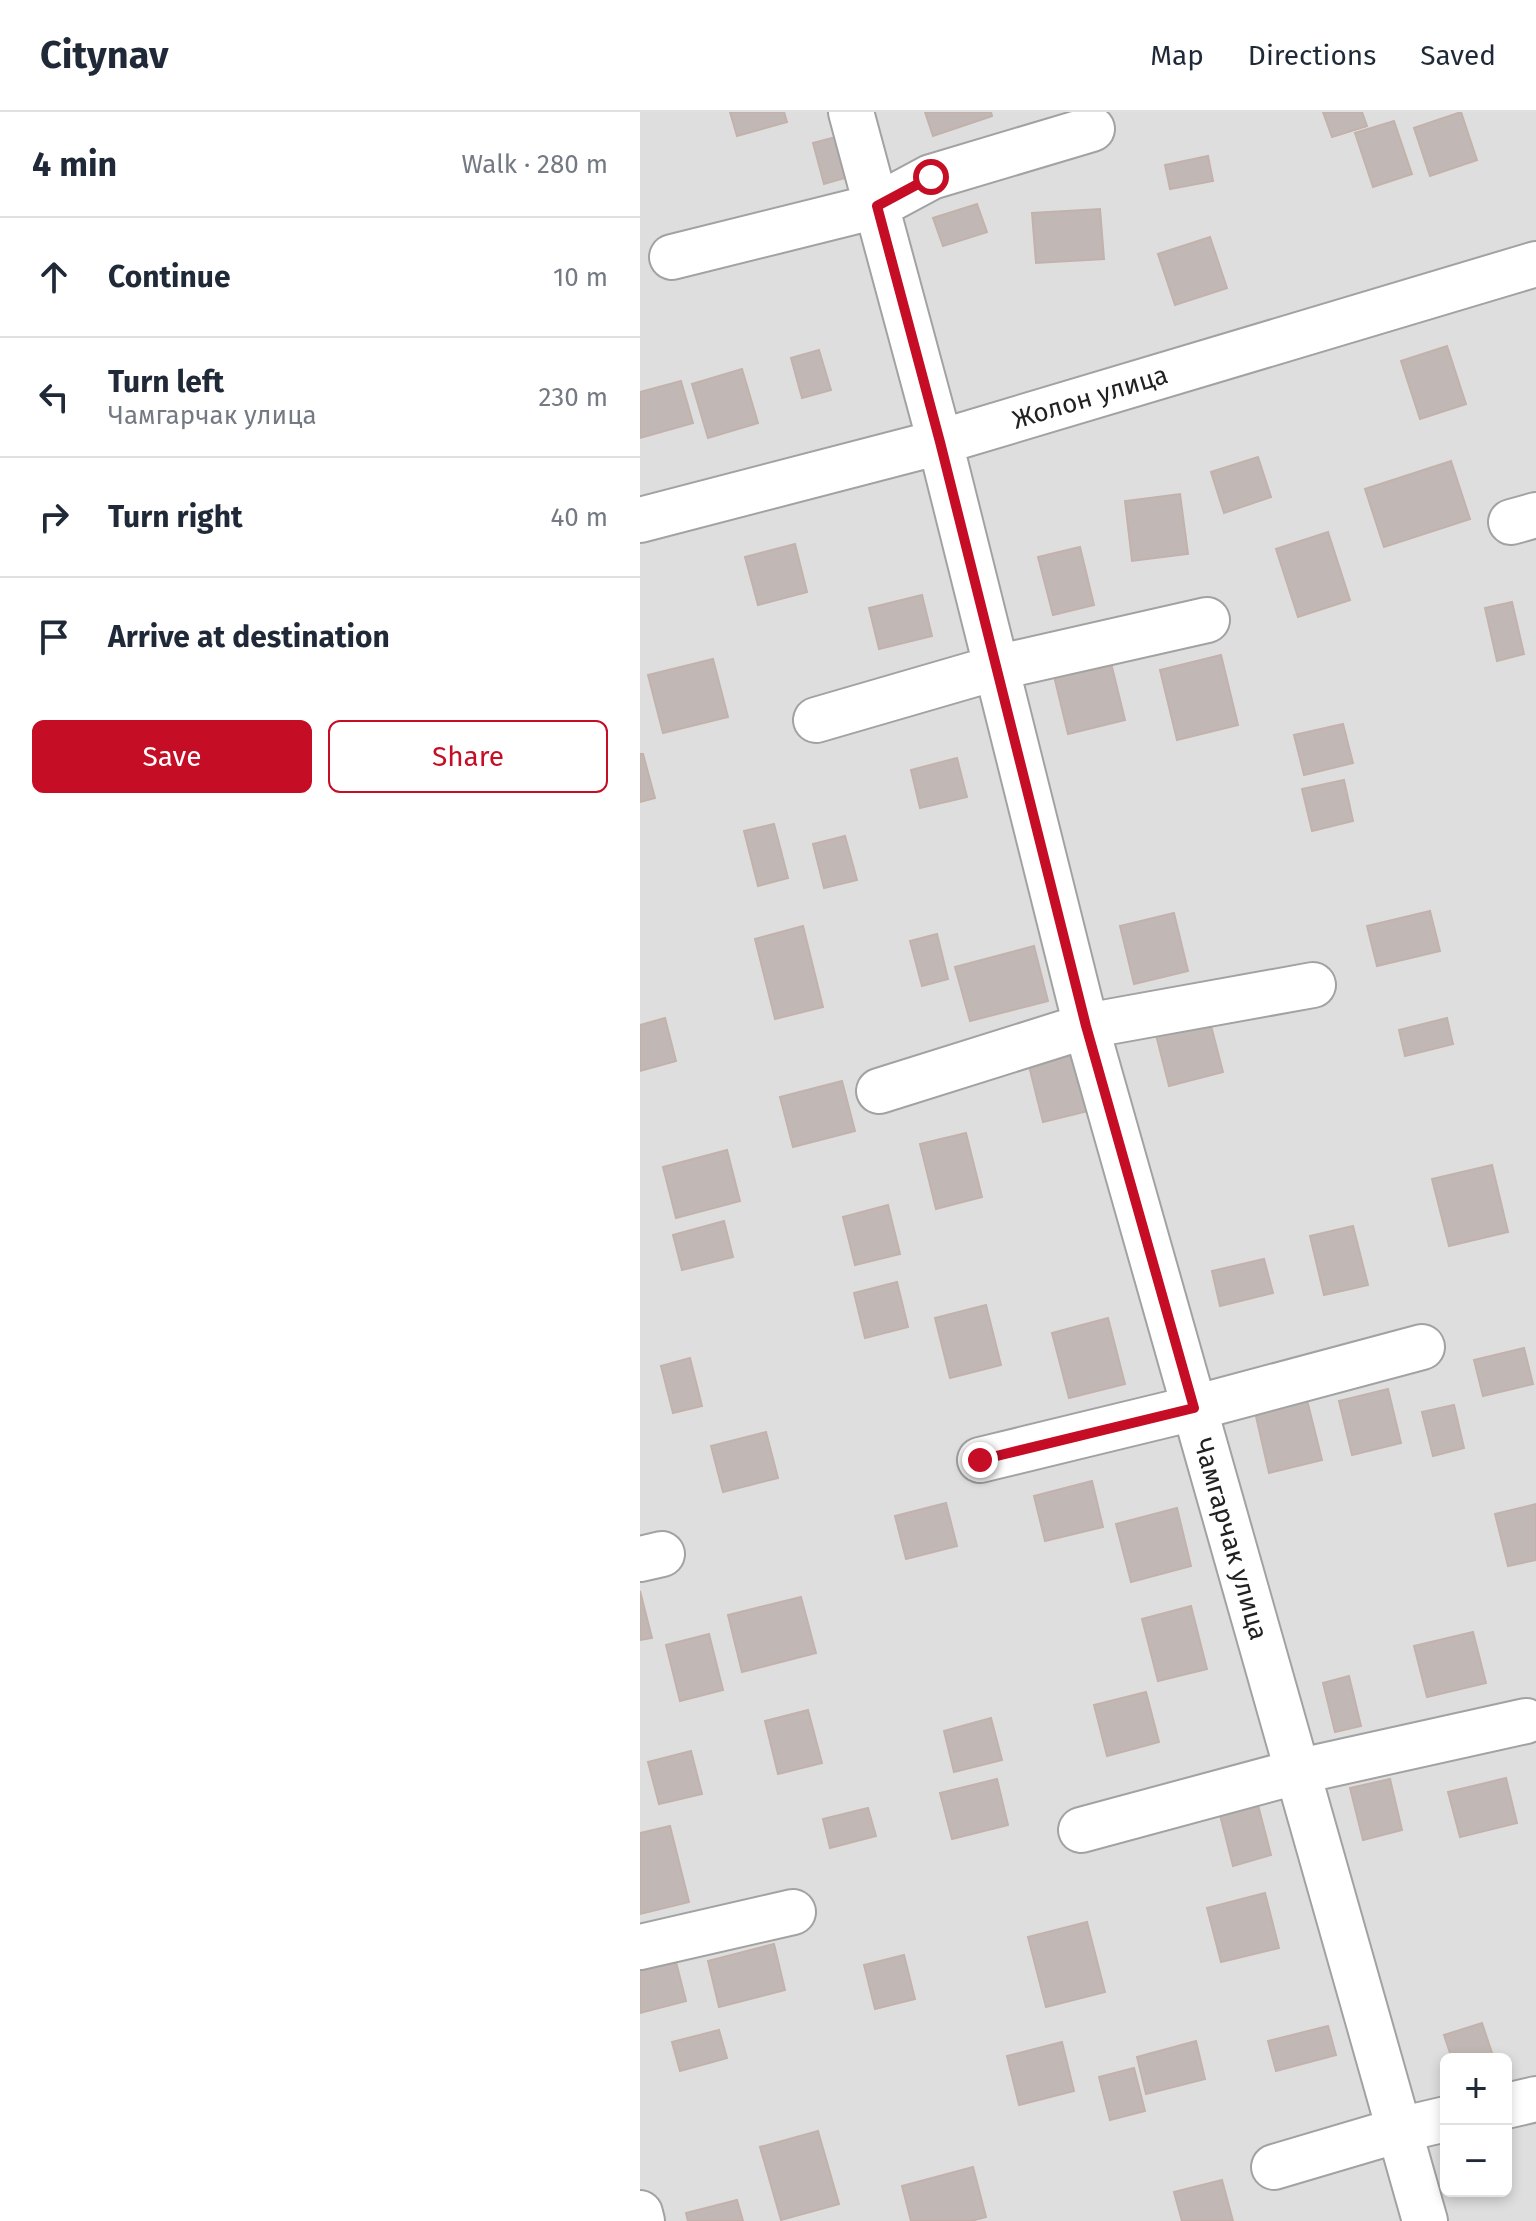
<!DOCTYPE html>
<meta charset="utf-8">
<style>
:root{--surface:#fff;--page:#f2f2f3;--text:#1f2937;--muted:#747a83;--line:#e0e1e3;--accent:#c50d26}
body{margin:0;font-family:"Fira Sans",sans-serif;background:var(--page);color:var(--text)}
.controls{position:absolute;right:24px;bottom:24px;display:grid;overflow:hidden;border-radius:12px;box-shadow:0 4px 12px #0003}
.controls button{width:72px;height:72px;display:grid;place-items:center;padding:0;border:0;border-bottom:2px solid var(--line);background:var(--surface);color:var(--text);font:40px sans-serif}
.stop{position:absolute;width:24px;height:24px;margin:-18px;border:6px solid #c50d26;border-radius:50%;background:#fff}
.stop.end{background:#c50d26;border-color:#fff;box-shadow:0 2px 8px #0008}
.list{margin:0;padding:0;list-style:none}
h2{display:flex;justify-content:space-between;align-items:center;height:104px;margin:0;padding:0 32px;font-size:34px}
h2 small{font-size:26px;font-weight:400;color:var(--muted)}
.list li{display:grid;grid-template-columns:52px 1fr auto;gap:24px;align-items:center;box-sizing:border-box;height:120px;padding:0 32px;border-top:2px solid var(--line)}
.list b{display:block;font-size:30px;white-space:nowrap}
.list p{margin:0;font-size:26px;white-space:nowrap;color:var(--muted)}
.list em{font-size:26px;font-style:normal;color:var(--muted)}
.actions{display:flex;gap:16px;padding:24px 32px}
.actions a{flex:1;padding:18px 0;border:2px solid var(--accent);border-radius:12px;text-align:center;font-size:28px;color:var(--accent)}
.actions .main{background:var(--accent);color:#fff}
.icon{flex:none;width:44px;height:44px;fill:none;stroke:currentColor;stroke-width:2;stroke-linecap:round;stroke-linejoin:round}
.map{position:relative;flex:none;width:896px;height:2109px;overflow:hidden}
header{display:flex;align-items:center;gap:48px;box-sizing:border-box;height:112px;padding:0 40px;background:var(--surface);border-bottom:2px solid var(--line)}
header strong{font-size:38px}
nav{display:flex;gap:44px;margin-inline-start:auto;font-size:28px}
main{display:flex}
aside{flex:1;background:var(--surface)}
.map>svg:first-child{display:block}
</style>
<header>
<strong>Citynav</strong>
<nav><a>Map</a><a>Directions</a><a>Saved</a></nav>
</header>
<main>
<aside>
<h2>4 min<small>Walk · 280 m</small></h2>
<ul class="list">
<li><svg class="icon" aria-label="ahead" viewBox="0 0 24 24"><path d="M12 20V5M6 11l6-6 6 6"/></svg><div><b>Continue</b></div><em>10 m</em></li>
<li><svg class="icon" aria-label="left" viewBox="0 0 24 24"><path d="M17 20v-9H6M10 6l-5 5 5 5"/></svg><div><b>Turn left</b><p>Чамгарчак улица</p></div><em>230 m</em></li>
<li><svg class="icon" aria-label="right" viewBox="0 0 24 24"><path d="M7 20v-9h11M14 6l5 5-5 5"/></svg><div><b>Turn right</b></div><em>40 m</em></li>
<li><svg class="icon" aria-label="arrive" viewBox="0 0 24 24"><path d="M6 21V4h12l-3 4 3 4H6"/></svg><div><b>Arrive at destination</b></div></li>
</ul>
<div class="actions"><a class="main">Save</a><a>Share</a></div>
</aside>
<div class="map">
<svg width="896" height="2109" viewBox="0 0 896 2109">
<rect width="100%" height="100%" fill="#f1ede8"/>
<path fill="#dfdede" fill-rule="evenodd" d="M0,0h896v2109h-896zM806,1947h60v132h-60z"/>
<path fill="#c1b8b5" stroke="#c2b2ab" stroke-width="2" d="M90,0h54l3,10 -50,14z
M285,0h66l1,4 -59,20z
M683,0h39l5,14 -35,11z
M821,0l16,48 -47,16 -16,-48z
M754,9l18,53 -39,13 -18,-54z
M196,25l12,40 -24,7 -11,-41z
M568,44l5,25 -43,8 -5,-24z
M337,92l10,28 -44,14 -10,-28z
M460,97l4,50 -68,4 -4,-50z
M570,125l17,51 -52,17 -17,-51z
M807,234l19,58 -46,15 -19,-58z
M179,238l12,40 -29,8 -11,-40z
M102,257l16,54 -50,15 -16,-54z
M41,269l12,42 -53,15v-46z
M618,345l13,40 -47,16 -13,-41z
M811,349l19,58 -86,28 -19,-58z
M540,382l8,60 -56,7 -7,-60z
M688,420l22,68 -52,17 -22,-68z
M155,432l12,48 -49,13 -13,-48z
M440,435l14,58 -41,10 -15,-58z
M282,483l10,41 -53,13 -10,-41z
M872,490l12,52 -27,7 -12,-53z
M581,543l17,70 -61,15 -17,-70z
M73,547l15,58 -65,16 -15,-58z
M471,551l14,57 -57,14 -14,-58z
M703,612l10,39 -49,12 -10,-40z
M0,642h3l12,44 -15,4z
M317,646l10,39 -47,11 -9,-38z
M704,668l9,41 -41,10 -10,-42z
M134,712l14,54 -30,8 -14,-55z
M205,724l12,44 -33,8 -11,-44z
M790,799l10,40 -63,15 -10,-40z
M534,801l14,58 -54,13 -14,-58z
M163,814l20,81 -48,12 -20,-80z
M297,822l11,45 -26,7 -12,-45z
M394,834l14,55 -78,20 -15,-54z
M25,906l11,43 -36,10v-46z
M569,906l14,54 -54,14 -14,-55z
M807,906l6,26 -48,12 -6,-26z
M433,939l15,60 -45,11 -15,-60z
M202,969l13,50 -62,16 -13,-50z
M326,1021l16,64 -46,12 -16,-65z
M87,1038l13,51 -64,17 -13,-51z
M852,1053l16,67 -59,14 -17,-67z
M248,1093l12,49 -45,11 -12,-48z
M84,1109l9,36 -51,13 -9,-35z
M713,1114l15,59 -44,10 -14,-59z
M624,1147l9,34 -53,13 -8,-35z
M257,1170l11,45 -43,11 -11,-45z
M346,1193l15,60 -51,13 -15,-60z
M468,1206l17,66 -56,14 -17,-65z
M884,1236l9,36 -50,12 -9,-36z
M50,1246l12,48 -29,7 -12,-47z
M748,1277l13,54 -49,12 -13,-54z
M667,1288l15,60 -53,13 -14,-61z
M814,1293l10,43 -31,8 -11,-44z
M126,1320l12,46 -55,14 -12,-46z
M452,1369l11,46 -58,14 -11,-45z
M306,1391l11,43 -51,13 -11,-43z
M896,1392v56l-28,6 -13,-52z
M537,1396l14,58 -60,16 -15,-58z
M0,1479l12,47 -12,2z
M161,1485l15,56 -74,19 -14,-57z
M551,1494l16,63 -49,12 -16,-62z
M833,1520l13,51 -59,14 -13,-51z
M69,1522l14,56 -43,11 -14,-56z
M709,1564l12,50 -26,6 -12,-49z
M506,1580l13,50 -52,14 -13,-51z
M168,1598l14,53 -44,11 -13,-53z
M351,1606l11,42 -48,12 -10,-41z
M51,1639l11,43 -43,10 -11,-42z
M866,1666l11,45 -57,14 -12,-45z
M357,1667l11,46 -56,14 -12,-46z
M750,1667l12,51 -39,10 -13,-52z
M618,1693l13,50 -38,11 -13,-51z
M228,1696l8,28 -46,12 -7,-29z
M30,1714l19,76 -49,12v-81z
M625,1781l14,55 -58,14 -14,-54z
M447,1810l18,70 -59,15 -18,-70z
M134,1832l11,46 -66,17 -11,-46z
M264,1843l11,44 -40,10 -11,-44z
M36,1850l10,39 -46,12v-42z
M842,1911l12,36h-42l-8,-24z
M688,1914l8,29 -60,16 -8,-30z
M79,1918l8,28 -47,13 -8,-29z
M556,1929l9,38 -59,15 -9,-37z
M422,1930l12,49 -55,14 -12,-49z
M494,1956l11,43 -35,9 -11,-43z
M178,2019l21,73 -58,16 -21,-73z
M333,2055l13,50 -15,4h-60l-9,-35z
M582,2068l11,41h-51l-8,-29z
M97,2088l6,21h-55l-2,-8z"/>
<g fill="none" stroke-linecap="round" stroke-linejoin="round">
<g stroke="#a2a2a2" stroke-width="48">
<path id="minor" d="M211,0l89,330 146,584 339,1195
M32,145l205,-51 54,-29 161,-48
M0,408l300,-78 596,-178
M871,410l25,-7
M176,608l179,-52 212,-48
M239,979l207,-65 227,-41
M340,1348l214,-52 228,-61
M0,1447l22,-5
M441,1718l215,-58 230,-51
M0,1835l153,-35
M866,1994l30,-7
M634,2055l125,-37 47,-11
M0,2101l2,8"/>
</g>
<use href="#minor" stroke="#fff" stroke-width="44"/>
</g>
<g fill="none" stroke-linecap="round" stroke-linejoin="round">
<path stroke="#c50d26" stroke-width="10" d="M291,65l-54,29 63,236 146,584 108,382 -214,52"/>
</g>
<g text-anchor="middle" stroke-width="6" stroke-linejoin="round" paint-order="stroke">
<g font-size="26" fill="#212121" stroke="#fff">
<text transform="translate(450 285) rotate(-17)" y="9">Жолон улица</text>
<text transform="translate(591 1427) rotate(74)" y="9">Чамгарчак улица</text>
</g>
</g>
</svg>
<div class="controls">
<button>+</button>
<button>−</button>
</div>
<div class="stop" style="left:291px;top:65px"></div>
<div class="stop end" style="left:340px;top:1348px"></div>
</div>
</main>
